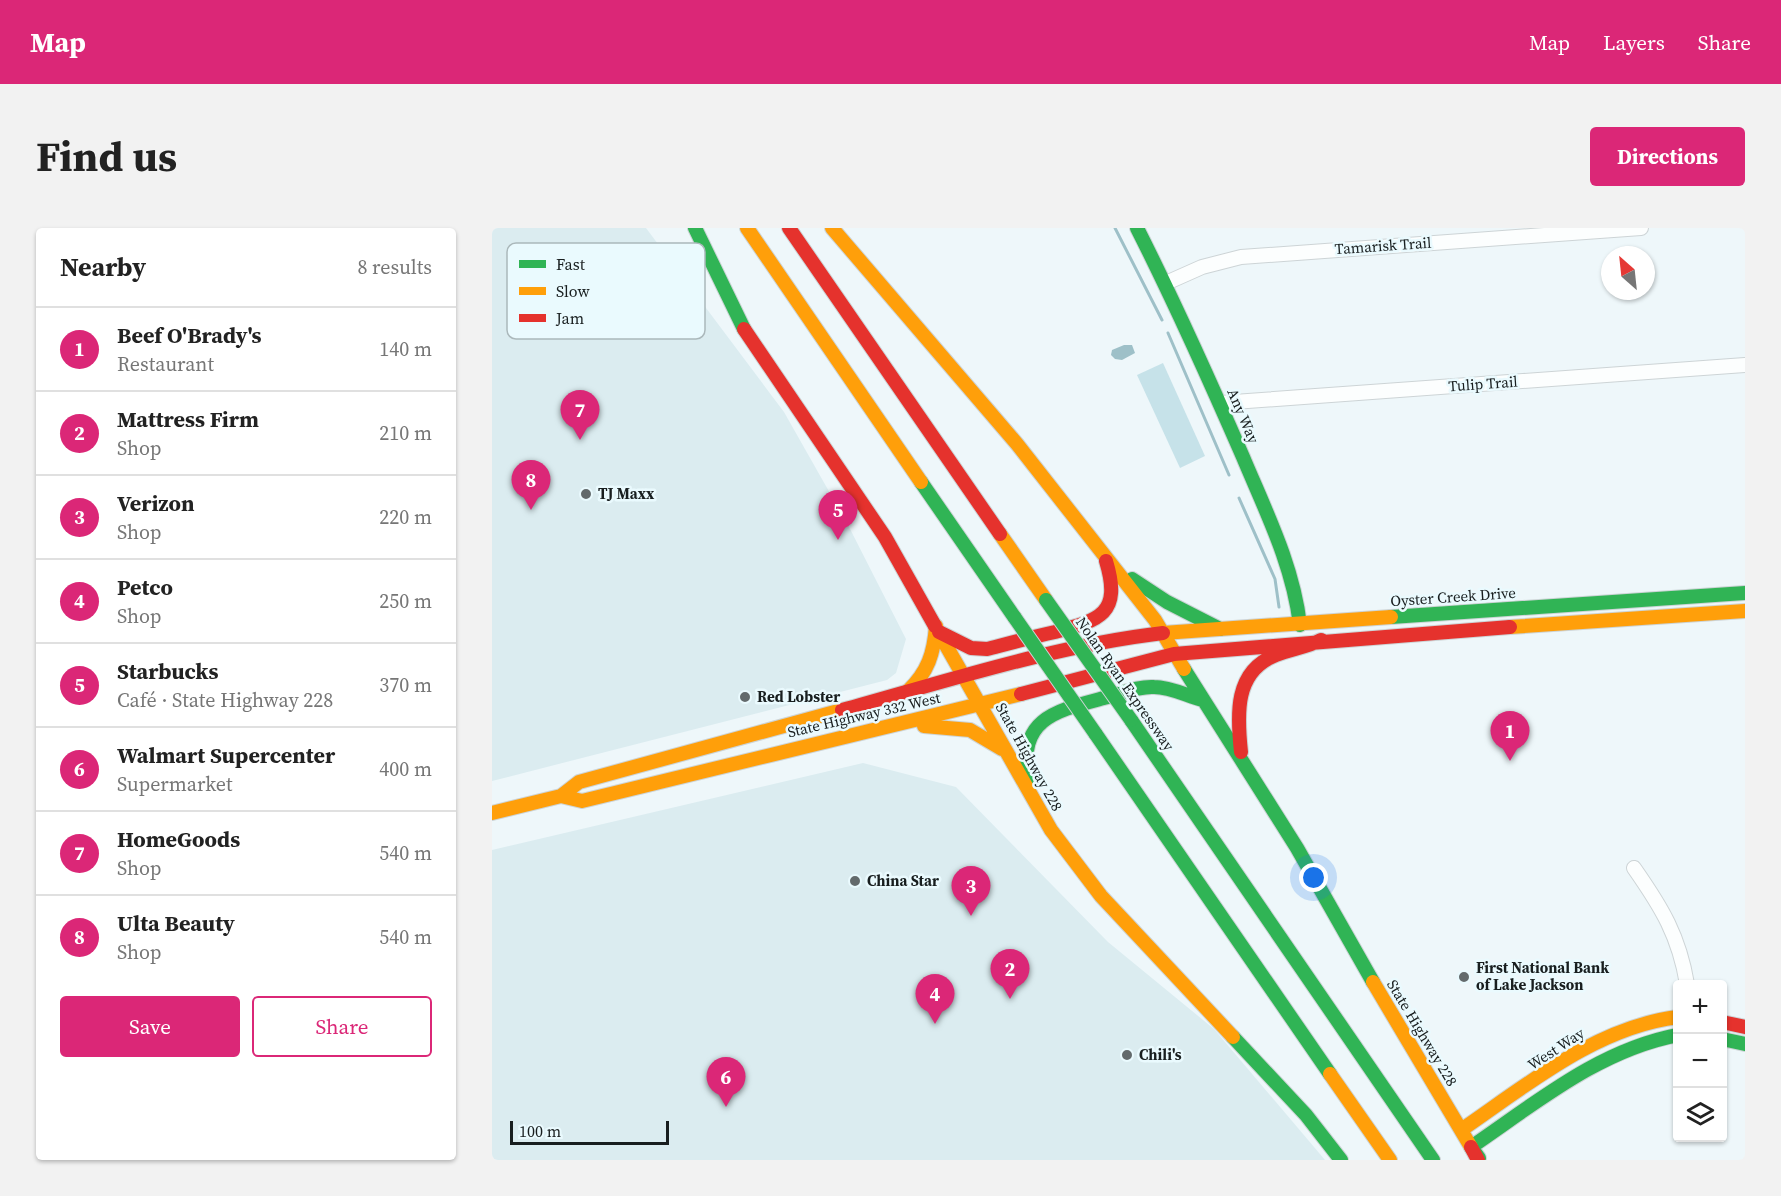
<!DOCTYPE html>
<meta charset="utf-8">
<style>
:root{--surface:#fff;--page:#f2f2f2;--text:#222;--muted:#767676;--line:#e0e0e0;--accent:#db2777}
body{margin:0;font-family:"Source Serif 4",serif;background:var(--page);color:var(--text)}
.controls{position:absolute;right:18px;bottom:18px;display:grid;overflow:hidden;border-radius:6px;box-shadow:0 2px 4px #0004}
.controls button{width:54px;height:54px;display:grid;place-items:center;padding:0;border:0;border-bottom:2px solid var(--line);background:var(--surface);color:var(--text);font:30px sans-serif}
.compass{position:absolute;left:1109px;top:18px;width:54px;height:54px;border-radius:50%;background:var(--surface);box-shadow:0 2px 4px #0004;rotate:333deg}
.scale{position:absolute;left:18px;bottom:15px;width:159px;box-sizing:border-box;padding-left:6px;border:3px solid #181e1f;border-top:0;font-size:16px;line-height:21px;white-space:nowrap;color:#181e1f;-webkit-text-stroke:4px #eafafe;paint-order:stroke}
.you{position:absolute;left:822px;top:650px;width:21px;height:21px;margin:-15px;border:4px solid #fff;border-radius:50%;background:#1a73e8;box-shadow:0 0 0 9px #1a73e833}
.badge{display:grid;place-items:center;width:39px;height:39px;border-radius:50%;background:var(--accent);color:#fff;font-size:20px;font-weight:700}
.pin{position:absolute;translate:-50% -50px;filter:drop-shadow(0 2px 3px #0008)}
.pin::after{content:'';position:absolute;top:32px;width:21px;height:18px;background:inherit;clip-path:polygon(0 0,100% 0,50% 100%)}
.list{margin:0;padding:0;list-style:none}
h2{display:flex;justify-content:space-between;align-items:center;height:78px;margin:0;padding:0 24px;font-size:26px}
h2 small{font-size:20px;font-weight:400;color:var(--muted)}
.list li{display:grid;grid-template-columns:39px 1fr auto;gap:18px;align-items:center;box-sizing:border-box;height:84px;padding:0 24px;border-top:2px solid var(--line)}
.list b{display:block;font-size:22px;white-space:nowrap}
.list p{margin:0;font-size:20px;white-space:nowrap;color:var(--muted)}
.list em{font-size:20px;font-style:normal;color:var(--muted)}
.actions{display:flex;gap:12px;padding:18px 24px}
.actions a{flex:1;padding:14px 0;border:2px solid var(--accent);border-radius:6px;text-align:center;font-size:21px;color:var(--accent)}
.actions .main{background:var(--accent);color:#fff}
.icon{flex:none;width:33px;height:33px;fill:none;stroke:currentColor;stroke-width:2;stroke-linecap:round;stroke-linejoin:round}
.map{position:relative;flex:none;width:1253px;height:932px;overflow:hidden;border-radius:6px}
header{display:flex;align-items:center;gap:36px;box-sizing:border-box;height:84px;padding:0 30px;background:var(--accent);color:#fff}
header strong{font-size:28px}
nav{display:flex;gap:33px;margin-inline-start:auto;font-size:21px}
.intro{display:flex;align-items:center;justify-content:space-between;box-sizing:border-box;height:144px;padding:0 36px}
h1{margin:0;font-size:42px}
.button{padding:15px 27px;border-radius:6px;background:var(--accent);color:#fff;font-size:21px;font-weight:700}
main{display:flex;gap:36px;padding:0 36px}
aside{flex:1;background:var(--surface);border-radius:6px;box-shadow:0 2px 4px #0004}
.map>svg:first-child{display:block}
</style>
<header>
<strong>Map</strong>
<nav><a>Map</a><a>Layers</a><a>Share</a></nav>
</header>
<div class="intro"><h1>Find us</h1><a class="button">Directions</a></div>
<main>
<aside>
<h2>Nearby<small>8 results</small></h2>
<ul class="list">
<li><span class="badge">1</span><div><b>Beef O'Brady's</b><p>Restaurant</p></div><em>140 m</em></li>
<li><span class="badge">2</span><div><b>Mattress Firm</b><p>Shop</p></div><em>210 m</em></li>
<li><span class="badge">3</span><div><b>Verizon</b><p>Shop</p></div><em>220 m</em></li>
<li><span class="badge">4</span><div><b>Petco</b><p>Shop</p></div><em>250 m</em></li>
<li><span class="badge">5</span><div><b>Starbucks</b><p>Café · State Highway 228</p></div><em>370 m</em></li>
<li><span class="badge">6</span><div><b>Walmart Supercenter</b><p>Supermarket</p></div><em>400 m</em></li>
<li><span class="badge">7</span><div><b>HomeGoods</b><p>Shop</p></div><em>540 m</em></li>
<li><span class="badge">8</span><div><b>Ulta Beauty</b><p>Shop</p></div><em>540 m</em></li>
</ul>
<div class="actions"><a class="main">Save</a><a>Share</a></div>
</aside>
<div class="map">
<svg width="1253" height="932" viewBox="0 0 1253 932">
<rect width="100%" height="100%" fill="#eef7fa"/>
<path fill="#dbecf0" d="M0,0h154l138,184 64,113 58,114 -10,34 -9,7 -395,101z
M371,535l93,24 152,155 106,87 111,131h-833v-310z"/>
<path fill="#c6e2e9" d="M671,135l42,93 -25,12 -43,-93z"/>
<path fill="#9ec0c8" d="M632,117h8l3,8 -13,7 -7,-1 -4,-4 1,-5z"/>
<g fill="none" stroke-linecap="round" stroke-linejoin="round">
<path stroke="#9ec0c8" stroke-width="3" d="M623,0l47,92
M676,105l61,142
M747,270l36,81 4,28"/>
<g stroke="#cdd4d6" stroke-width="16">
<path id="street" d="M674,55l36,-16 39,-10 400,-29
M728,175l525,-38
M1142,640c28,40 45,68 53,116"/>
</g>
<g stroke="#cdd4d6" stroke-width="16">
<path id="fast" d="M203,0l49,101
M645,0c38,75 72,151 106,229 23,55 50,108 57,168
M429,254l94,136
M640,351l35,23 53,27
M899,389l354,-24
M692,441l113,179 76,134
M639,492l302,440
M603,505l235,341
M535,551c-8,-61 28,-68 77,-81 17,-4 33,-12 50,-11 17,0 33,9 49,13
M741,809l73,78 35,45
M1230,811l23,5
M987,930l-8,-11c65,-44 128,-97 207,-112"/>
</g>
<g stroke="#cdd4d6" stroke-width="16">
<path id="slow" d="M255,0l174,254
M340,0l185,216
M525,216l138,176 29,49
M508,306l46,66
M443,398l116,204 50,66 132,141
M1018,399l235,-16
M671,405l228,-16
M416,463c20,-19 26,-38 28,-65
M432,498l46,4 32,19
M69,568l21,5 439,-107
M0,585l69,-17 18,-14 263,-72
M881,754l98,165
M838,846l60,86
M969,902c66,-45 135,-103 217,-113"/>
</g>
<g stroke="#cdd4d6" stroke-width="16">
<path id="jam" d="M297,0l211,306
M252,101l141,208 50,89
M447,404l32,16 16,1c23,-6 45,-12 68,-17 45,-12 67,-18 51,-71
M682,426l336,-27
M529,466l153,-40
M350,482c105,-29 212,-64 321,-77
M749,524c-4,-37 -7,-81 35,-97 15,-6 31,-8 45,-15
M1230,794l23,5
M979,919l7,13"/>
</g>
<use href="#street" stroke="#fcfefe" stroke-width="14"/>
<use href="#fast" stroke="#30b455" stroke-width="14"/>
<use href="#slow" stroke="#ff9f0a" stroke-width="14"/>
<use href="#jam" stroke="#e5322d" stroke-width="14"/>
<g stroke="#cdd4d6" stroke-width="16" stroke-linecap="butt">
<path id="fast-bridge" d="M554,372l85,120
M523,390l80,115"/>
</g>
<use href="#fast-bridge" stroke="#30b455" stroke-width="14"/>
</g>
<g fill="#636a6c" stroke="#eafafe" stroke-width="2">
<circle cx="94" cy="266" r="6"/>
<circle cx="253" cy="469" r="6"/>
<circle cx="363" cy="653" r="6"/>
<circle cx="972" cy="749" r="6"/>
<circle cx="635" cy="827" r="6"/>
</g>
<g text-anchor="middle" stroke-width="5" stroke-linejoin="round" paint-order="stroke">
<g font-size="15" fill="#181e1f" stroke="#eafafe">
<text transform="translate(891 18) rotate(-4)" y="5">Tamarisk Trail</text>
<text transform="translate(991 156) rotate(-4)" y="5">Tulip Trail</text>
<text transform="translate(751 188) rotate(67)" y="5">Any Way</text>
<text transform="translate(961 369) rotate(-4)" y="5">Oyster Creek Drive</text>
<text transform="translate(633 456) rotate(55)" y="5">Nolan Ryan Expressway</text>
<text transform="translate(372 487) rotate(-13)" y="5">State Highway 332 West</text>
<text transform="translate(537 529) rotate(61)" y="5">State Highway 228</text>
<text transform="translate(930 805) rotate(59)" y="5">State Highway 228</text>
<text transform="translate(1064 821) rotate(-33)" y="5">West Way</text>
</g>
<g font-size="15" font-weight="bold" fill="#181e1f" stroke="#eafafe" text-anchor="start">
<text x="106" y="271">TJ Maxx</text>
<text x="265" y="474">Red Lobster</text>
<text x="375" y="658">China Star</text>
<text x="984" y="745">First National Bank<tspan x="984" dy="17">of Lake Jackson</tspan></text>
<text x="647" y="832">Chili's</text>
</g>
</g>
<rect x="15" y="15" width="198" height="96" rx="9" fill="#eafafe" stroke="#abb8bb" stroke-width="1.5"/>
<rect x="27" y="32" width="27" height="8" fill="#30b455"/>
<rect x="27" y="59" width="27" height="8" fill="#ff9f0a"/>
<rect x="27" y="86" width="27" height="8" fill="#e5322d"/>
<g font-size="16" fill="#181e1f">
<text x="64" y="42">Fast</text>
<text x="64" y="69">Slow</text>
<text x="64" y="96">Jam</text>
</g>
</svg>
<div class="controls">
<button>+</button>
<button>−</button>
<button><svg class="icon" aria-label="layers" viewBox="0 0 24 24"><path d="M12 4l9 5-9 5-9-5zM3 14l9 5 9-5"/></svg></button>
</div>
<svg class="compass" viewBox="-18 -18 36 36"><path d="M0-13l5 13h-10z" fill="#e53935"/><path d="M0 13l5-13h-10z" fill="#767676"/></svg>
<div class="scale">100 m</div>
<div class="you"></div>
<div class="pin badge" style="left:1018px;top:533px">1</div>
<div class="pin badge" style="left:518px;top:771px">2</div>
<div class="pin badge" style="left:479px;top:688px">3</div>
<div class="pin badge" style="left:443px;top:796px">4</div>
<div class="pin badge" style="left:346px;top:312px">5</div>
<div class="pin badge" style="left:234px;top:879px">6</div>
<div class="pin badge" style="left:88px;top:212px">7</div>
<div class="pin badge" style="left:39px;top:282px">8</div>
</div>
</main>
